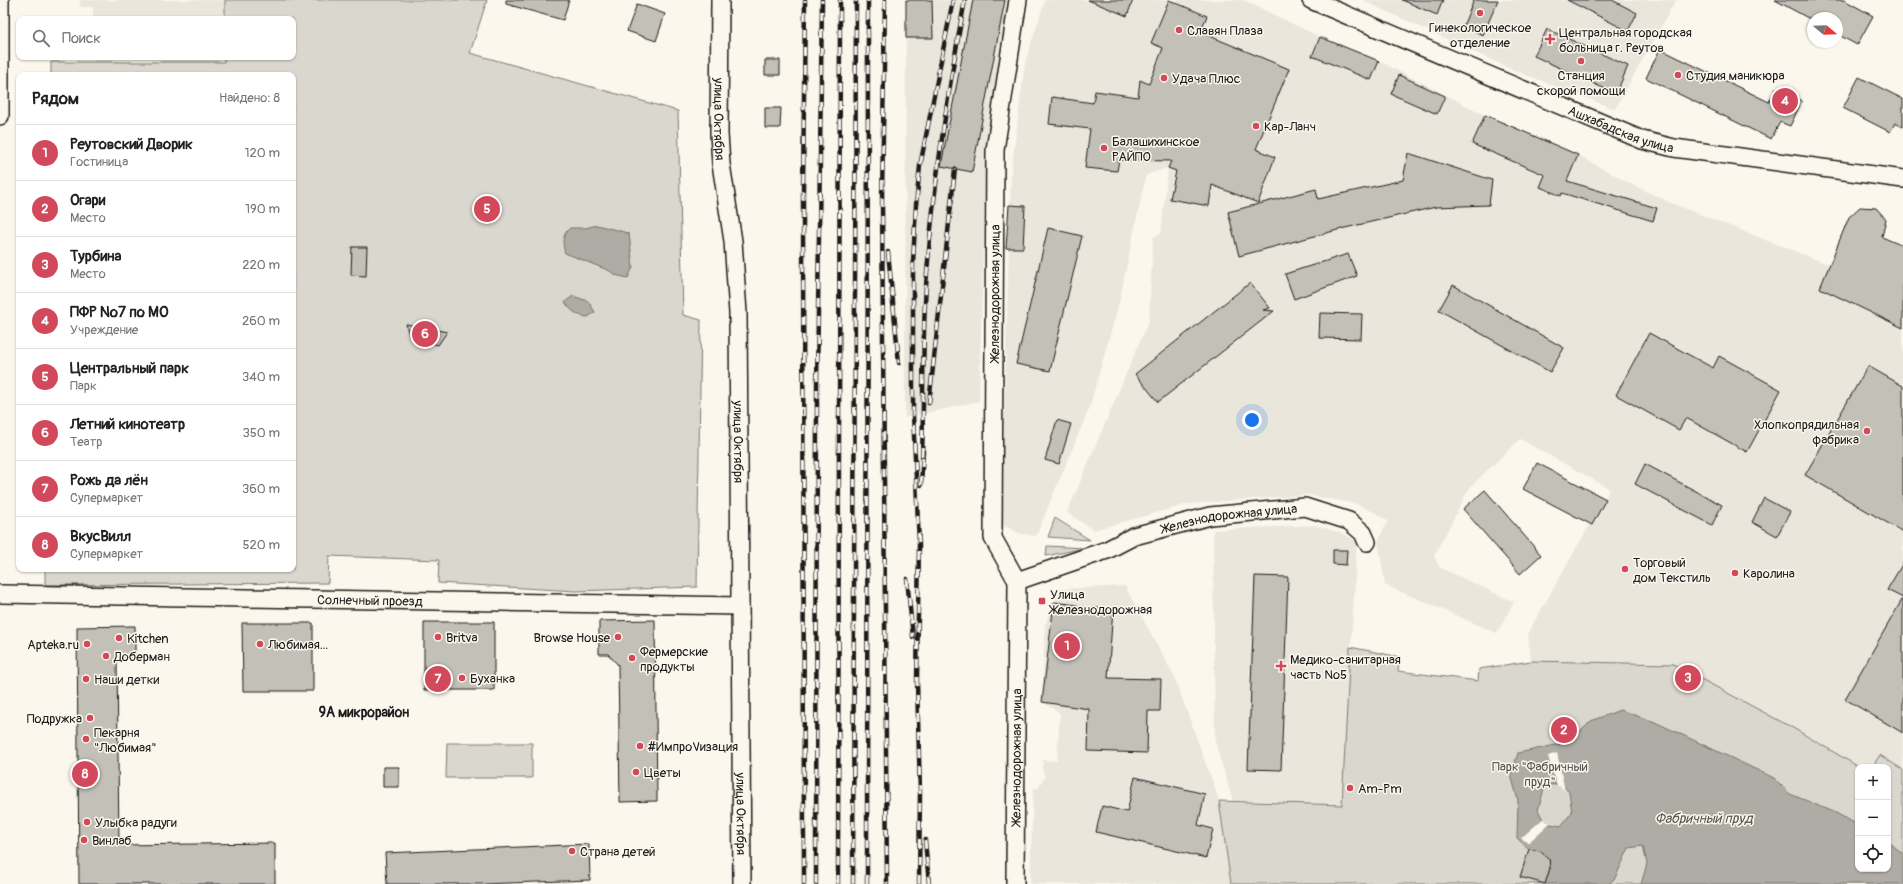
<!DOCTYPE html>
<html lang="ru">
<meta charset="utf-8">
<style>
:root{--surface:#fff;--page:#f2f2f2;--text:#222;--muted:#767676;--line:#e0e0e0;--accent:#d1495b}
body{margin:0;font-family:Pangolin,sans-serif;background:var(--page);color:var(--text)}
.controls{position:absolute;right:12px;bottom:12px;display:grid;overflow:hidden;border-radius:8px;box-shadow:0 1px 3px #0004}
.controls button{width:36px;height:36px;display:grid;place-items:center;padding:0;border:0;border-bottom:1px solid var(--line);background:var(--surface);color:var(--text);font:20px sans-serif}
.compass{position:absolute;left:1807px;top:12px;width:36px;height:36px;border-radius:50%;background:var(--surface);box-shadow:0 1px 3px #0004;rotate:109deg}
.you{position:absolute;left:1252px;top:420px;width:14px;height:14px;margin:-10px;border:3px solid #fff;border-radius:50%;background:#1a73e8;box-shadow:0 0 0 6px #1a73e833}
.badge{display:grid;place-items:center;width:26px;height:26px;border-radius:50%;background:var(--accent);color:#fff;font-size:13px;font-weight:700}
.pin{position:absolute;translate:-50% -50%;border:2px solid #fff;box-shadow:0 1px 4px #0006}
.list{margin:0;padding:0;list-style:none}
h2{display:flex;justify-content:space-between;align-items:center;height:52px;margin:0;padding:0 16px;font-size:17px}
h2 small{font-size:13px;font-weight:400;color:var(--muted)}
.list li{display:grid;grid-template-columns:26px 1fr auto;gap:12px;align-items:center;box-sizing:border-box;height:56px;padding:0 16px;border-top:1px solid var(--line)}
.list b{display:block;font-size:15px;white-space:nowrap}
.list p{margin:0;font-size:13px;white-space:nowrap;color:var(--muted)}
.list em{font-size:13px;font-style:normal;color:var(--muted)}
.icon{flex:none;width:22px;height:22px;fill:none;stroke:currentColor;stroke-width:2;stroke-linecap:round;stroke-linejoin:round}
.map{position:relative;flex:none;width:1903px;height:884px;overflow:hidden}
.search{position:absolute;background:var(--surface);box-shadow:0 1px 3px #0004;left:16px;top:16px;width:280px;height:44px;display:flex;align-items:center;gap:10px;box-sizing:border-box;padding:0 14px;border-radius:8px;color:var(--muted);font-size:15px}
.panel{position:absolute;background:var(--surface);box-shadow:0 1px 3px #0004;left:16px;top:72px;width:280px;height:500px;border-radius:8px}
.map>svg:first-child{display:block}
</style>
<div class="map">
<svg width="1903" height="884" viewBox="0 0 1903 884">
<rect width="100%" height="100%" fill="#fbf7ec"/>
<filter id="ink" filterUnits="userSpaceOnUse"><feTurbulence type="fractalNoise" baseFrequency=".025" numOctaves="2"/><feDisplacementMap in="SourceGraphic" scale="8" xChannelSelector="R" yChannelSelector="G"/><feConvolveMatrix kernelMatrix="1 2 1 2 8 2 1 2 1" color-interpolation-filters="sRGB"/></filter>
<g filter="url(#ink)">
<path fill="#eae6dc" d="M80,0h145v19h-132v-12h-13z
M906,0h104l-21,128 -4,60 -6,213 -74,17z
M1045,0h198l77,37 59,24 106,54 93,40 49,27 44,21 159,62 73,35v470l-23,-15 -8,12h-13l-186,-103 -142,-3 -3,-28 82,-144 -90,-50 -50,48 -36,69 5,11 75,35 -17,31 -112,-48 -7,-44 10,-20 -12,-8 -20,-9 -48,-9 -120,9 -94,26 -27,-17 82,-193 4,-82 8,-5 7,-65 -22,7 -28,132 -29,102 -53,127 -15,-2 -20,-10 10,-351 14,-110z
M1362,0h314l-61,109 -102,-39z
M93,57h131v5h-131z
M1315,525l26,8 16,8 -15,265 -109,-5 -18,-59 -2,-212z
M1125,586l49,90 44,121 13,87h-201l3,-95 5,-1 7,-11 -3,-8 1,-9 14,1 2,-33 1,-15 -18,-11 3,-77 15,-36z"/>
<path fill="#dad7ce" stroke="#7b7a75" d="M225,0h262l-17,53 208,58 5,204 18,5 -4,267 -122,4 -137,-8 1,-23 -110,-4 -1,27 -283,2v-16h248v-494h-242v-13h173v-5h69v-38h-68z
M1055,518l35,22 -42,-3z
M1047,546l38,2 -39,8z
M1350,647l50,10 -2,14 80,10 1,-12 52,-8 142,3 120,64 66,39 -1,102h30v-102h-16l8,-12 23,15v114h-672l-12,-83 123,4z
M447,743h85v35h-86z"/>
<path fill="#afaca5" stroke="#74726e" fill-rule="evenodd" d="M597,225l27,7 5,2 4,33 -5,11 -13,-3 -5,-4 -45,-18c-3,-9 -3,-19 5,-25h15z
M573,296l15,5 7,11 -7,5c-11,-1 -17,-6 -23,-15z
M1620,710l35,12 119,56 16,16 44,18 24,13v44h30v-28l15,13v30h-262l6,-20 -4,-18 -14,2 -14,30 -6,6h-64l5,-16 -1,-9 -9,-8 -11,-2 -12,-11 1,-38 -7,-25 7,-22 52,-11 21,-21zM1561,784l8,8 3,20 -11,14 -16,-3 -7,-13 6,-21 6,-4z"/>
<path fill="#fbf7ec" d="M1557,753l8,38 -5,-5h-3l-9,-30z
M1544,818l2,4h5l-23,21 -7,-5z"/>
<path fill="#c3c0b8" stroke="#1c1c1c" d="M506,0h63l-6,20 -57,-16z
M906,0h26l1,38h-27z
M973,0h32l-33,172 -31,-6z
M1088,0h45l-6,16z
M1169,0l38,16 -7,16 89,37 -33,80 19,8 -17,46 -46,-18 -3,21 -39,-7 6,-28 -8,-3 3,-7 -52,-1 -2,11 -32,-3 5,-39 -41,-5 3,-27 41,6 2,-12 43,6 2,-17 9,4 14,-36 -12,-5z
M1402,0h41l-6,15z
M1474,0h24l-15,35 -20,-9z
M1567,0h45l25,13 -9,18z
M1775,0h69l29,16 -16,29 -20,-11v-16h-29z
M637,4l28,10 -9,27 -29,-10z
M1547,29l81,37 -12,28 -82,-38z
M1320,37l59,24 -8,19 -59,-24z
M1660,49l109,53 7,-14 26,13 -12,25 -10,-4 -9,17 -125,-61z
M765,60h15v15h-15z
M1399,75l46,21 -8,18 -46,-20z
M1859,77l44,22v28l-8,-4 -5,9 -47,-24z
M765,108h16l-1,20h-15z
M1485,115l93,40 -11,26 90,27 -4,13 -91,-28 -1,3 -21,-9 5,-12 -73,-31z
M1408,153l84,27 -3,25 -53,2 -91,21 -106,28 -11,-44 88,-23 2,10 85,-19z
M1009,205l16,1 -2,42h-17z
M1860,207l16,1 10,11 -4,18 21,9v82l-83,-40 29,-71z
M1048,228l34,8 -32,135 -34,-7z
M352,247h15l-1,29 -15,-1z
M1348,254l9,22 -63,23 -9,-25z
M1250,283l20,25 -7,2 11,1 -116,91 -23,-28z
M1453,285l111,63 -14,24 -111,-62z
M1320,313l42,1 -1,25 -42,-1z
M406,324l41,8 -9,13 -28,-7z
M1649,333l64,35 6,-12 62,34 -34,62 -61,-34 -7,12 -63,-35z
M1868,366l35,20v146l-98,-57z
M1057,420l14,4 -12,40 -14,-4z
M1537,463l69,36 -14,26 -69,-36z
M1645,464l77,41 -10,20 -77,-41z
M1485,490l56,65 -21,19 -57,-65z
M1764,498l26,14 -13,24 -25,-14z
M1333,550h14l-1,15 -13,-1z
M1903,563v170l-58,-34 58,-101 -16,-8z
M1255,576l33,1 -7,193 -33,-1z
M1054,602l23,3v2l36,2 -5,69 53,1 -1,32h-12l-1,42 -59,-2 1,-42 -47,-7z
M655,620l2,181 -37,1 -2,-137 -10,-11h-9v-33z
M424,622h70v68h-70z
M242,623h71v68h-70z
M135,626v31h-18l2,188 156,-2v41h-196l-2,-257z
M383,767h16v20h-16z
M1135,777l70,17 -7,31 15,4 -7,29 -110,-26 6,-26 25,6z
M589,844l1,36 -108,4h-95l-2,-31z
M1529,849l11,2 9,8 1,9 -5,16 -25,-7z"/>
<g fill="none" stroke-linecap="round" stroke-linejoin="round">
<g stroke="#1c1c1c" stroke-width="20">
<g id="minor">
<path id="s1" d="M720,0l-1,134 2,30 12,77 5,72 4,571"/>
<path id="s2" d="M1311,0l331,140 32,8 229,31"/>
<path d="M0,116v-116"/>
<path id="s3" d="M1017,581l90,-31 27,-14 76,-20 95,-9 44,14 14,12 4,9"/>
<path id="s4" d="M0,594l740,12"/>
<path id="s5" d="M1015,884l2,-303 -24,-43 2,-388 23,-150"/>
</g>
</g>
<use href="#minor" stroke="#fbf7ec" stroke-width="17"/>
<g stroke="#1c1c1c" stroke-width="4.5">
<path id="rail" d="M885,0l-3,201 5,683
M888,252l11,111
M929,403l26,-234
M922,456c2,-57 0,-114 4,-170 7,-97 21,-191 39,-286
M921,485l2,-34
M907,579l6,58
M925,840l4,44
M804,884l-1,-692 2,-192
M816,884l1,-496 5,-388
M838,884l2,-884
M853,884l3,-884
M867,884l1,-884
M919,884l1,-92 -3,-110 2,-138 -6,-130v-151l3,-58 4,-39 33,-166"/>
</g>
<use href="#rail" stroke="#fbf7ec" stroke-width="3" stroke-dasharray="9" stroke-linecap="butt"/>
</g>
</g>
<g fill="#d1495b" stroke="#fbf7ec" stroke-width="1.5">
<circle cx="1480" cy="13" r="4"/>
<circle cx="1179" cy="30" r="4"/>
<path d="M1548 33h4v4h4v4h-4v4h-4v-4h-4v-4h4z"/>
<circle cx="1581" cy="61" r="4"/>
<circle cx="1678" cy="75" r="4"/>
<circle cx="1164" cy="78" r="4"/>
<circle cx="1256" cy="126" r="4"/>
<circle cx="1104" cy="148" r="4"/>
<circle cx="1867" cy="431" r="4"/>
<circle cx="1625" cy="569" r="4"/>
<circle cx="1735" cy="573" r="4"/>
<rect x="1038" y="597" width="8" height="8" rx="2"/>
<circle cx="438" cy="637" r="4"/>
<circle cx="618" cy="637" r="4"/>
<circle cx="119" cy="638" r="4"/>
<circle cx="87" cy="644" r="4"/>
<circle cx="260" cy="644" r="4"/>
<circle cx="106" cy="656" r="4"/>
<circle cx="632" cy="658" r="4"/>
<path d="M1279 660h4v4h4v4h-4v4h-4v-4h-4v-4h4z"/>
<circle cx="462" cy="678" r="4"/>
<circle cx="86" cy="679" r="4"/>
<circle cx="90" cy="718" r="4"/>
<circle cx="86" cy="739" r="4"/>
<circle cx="640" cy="746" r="4"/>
<circle cx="636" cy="772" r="4"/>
<circle cx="1350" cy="788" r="4"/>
<circle cx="87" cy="822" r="4"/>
<circle cx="84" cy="840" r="4"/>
<circle cx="572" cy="851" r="4"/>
</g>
<g text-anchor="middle" stroke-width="3" stroke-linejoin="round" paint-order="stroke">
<g font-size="13" fill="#1c1c1c" stroke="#fbf7ec" text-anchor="start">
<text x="1480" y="32" text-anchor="middle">Гинекологическое<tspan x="1480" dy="15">отделение</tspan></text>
<text x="1187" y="35">Славян Плаза</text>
<text x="1559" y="37">Центральная городская<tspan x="1559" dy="15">больница г. Реутов</tspan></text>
<text x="1581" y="80" text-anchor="middle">Станция<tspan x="1581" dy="15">скорой помощи</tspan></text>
<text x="1686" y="80">Студия маникюра</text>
<text x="1172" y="83">Удача Плюс</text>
<text x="1264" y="131">Кар-Ланч</text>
<text x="1112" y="146">Балашихинское<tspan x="1112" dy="15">РАЙПО</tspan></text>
<text x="1859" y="429" text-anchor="end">Хлопкопрядильная<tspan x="1859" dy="15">фабрика</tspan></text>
<text x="1633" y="567">Торговый<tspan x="1633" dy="15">дом Текстиль</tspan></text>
<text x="1743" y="578">Каролина</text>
<text x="1050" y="599">Улица<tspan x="1050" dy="15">Железнодорожная</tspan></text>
<text x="446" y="642">Britva</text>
<text x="610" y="642" text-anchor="end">Browse House</text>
<text x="127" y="643">Kitchen</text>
<text x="79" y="649" text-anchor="end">Apteka.ru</text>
<text x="268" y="649">Любимая...</text>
<text x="640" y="656">Фермерские<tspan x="640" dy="15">продукты</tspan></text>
<text x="114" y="661">Доберман</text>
<text x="1290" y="664">Медико-санитарная<tspan x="1290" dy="15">часть №5</tspan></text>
<text x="470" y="683">Буханка</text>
<text x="94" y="684">Наши детки</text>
<text x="82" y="723" text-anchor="end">Подружка</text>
<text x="94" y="737">Пекарня<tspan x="94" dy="15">"Любимая"</tspan></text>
<text x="648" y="751">#ИмпроVизация</text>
<text x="644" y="777">Цветы</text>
<text x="1358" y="793">Am-Pm</text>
<text x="95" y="827">Улыбка радуги</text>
<text x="92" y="845">Винлаб</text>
<text x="580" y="856">Страна детей</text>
</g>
<g font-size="13" fill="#1c1c1c" stroke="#fbf7ec">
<text dy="5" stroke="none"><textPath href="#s1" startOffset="119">улица Октября</textPath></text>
<text dy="5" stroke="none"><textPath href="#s2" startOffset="336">Ашхабадская улица</textPath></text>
<text dy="5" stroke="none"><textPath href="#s5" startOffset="597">Железнодорожная улица</textPath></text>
<text dy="5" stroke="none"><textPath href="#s1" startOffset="443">улица Октября</textPath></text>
<text dy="5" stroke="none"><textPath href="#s3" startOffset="223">Железнодорожная улица</textPath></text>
<text dy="5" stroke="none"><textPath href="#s4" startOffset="370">Солнечный проезд</textPath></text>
<text dy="5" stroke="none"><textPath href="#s5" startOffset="127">Железнодорожная улица</textPath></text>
<text dy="5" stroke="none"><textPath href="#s1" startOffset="815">улица Октября</textPath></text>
</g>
<g font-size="13" fill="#555451" stroke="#fbf7ec">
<text x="1540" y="771">Парк "Фабричный<tspan x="1540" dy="15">пруд"</tspan></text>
</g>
<g font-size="14" font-weight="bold" fill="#1c1c1c" stroke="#fbf7ec">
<text x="364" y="717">9А микрорайон</text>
</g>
<g font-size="14" font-style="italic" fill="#575653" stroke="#fbf7ec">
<text x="1704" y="823">Фабричный пруд</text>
</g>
</g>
</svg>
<div class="controls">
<button>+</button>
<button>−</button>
<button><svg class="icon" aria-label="locate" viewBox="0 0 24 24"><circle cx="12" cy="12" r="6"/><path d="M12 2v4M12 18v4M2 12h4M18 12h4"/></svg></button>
</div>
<svg class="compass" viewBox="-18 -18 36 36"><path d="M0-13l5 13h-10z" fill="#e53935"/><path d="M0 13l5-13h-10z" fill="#767676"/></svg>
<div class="you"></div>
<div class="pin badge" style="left:1067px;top:646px">1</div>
<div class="pin badge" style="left:1564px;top:730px">2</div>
<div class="pin badge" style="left:1688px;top:678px">3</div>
<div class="pin badge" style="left:1785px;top:101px">4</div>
<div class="pin badge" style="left:487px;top:209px">5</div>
<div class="pin badge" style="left:425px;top:334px">6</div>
<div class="pin badge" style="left:438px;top:679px">7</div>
<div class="pin badge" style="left:85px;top:774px">8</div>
<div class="search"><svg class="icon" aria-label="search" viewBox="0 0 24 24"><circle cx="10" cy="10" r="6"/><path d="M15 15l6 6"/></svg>Поиск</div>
<section class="panel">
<h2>Рядом<small>Найдено: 8</small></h2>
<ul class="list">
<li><span class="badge">1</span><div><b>Реутовский Дворик</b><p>Гостиница</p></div><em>120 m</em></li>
<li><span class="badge">2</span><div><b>Огари</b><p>Место</p></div><em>190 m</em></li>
<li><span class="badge">3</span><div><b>Турбина</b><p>Место</p></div><em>220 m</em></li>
<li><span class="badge">4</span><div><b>ПФР №7 по МО</b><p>Учреждение</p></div><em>260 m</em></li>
<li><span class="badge">5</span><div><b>Центральный парк</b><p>Парк</p></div><em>340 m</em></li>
<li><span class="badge">6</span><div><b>Летний кинотеатр</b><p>Театр</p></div><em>350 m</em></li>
<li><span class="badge">7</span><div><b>Рожь да лён</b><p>Супермаркет</p></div><em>360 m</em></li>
<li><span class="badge">8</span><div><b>ВкусВилл</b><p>Супермаркет</p></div><em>520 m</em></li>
</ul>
</section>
</div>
